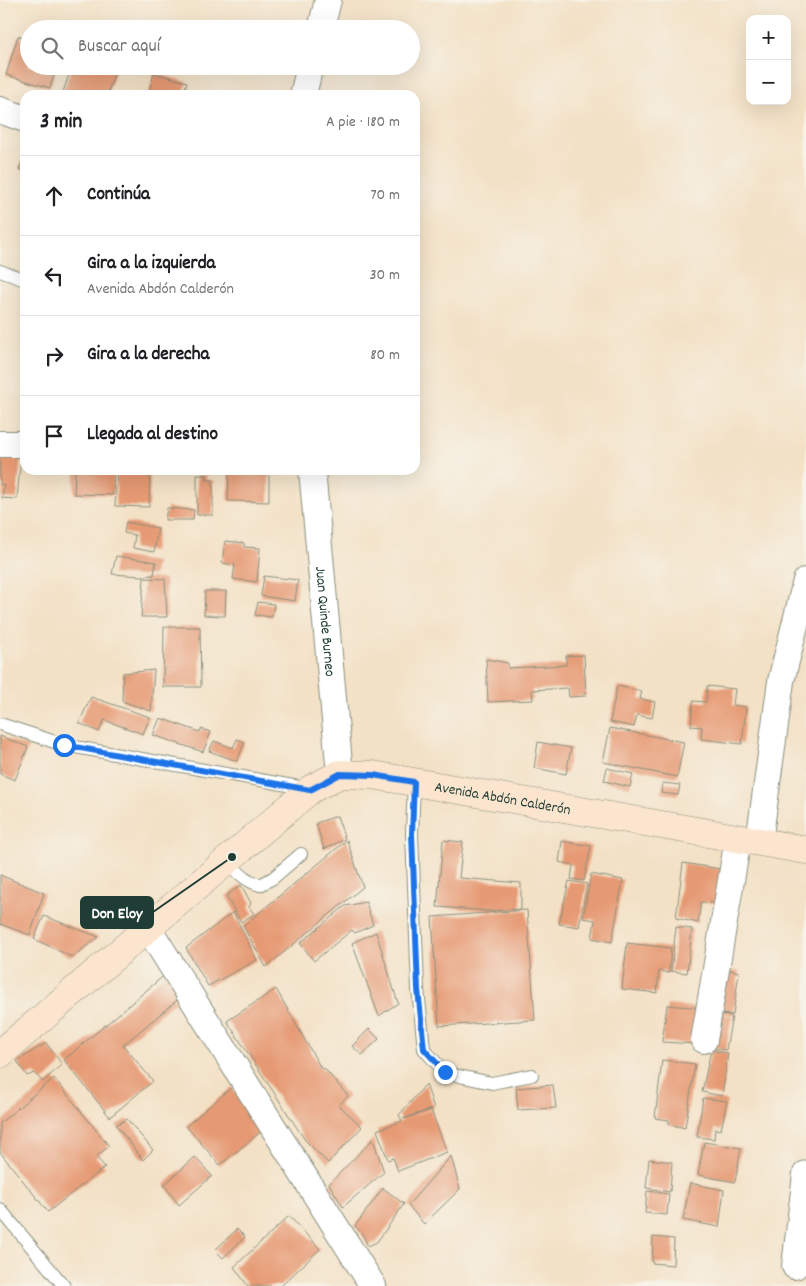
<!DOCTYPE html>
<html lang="es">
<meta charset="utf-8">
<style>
:root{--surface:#fff;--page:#f2f2f2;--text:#202124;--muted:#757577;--line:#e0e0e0}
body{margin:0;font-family:Dekko,sans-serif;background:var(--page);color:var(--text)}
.controls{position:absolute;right:15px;top:15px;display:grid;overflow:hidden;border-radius:10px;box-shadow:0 5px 20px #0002}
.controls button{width:45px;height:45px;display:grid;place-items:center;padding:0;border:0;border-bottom:1px solid var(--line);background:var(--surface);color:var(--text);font:25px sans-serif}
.stop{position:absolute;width:15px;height:15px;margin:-11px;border:4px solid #1a73e8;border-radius:50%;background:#fff}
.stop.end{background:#1a73e8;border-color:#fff;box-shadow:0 1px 5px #0008}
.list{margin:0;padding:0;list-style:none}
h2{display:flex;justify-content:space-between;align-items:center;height:65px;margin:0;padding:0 20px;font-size:21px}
h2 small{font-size:16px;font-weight:400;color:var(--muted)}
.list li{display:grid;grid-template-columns:32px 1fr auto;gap:15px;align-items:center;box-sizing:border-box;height:80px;padding:0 20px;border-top:1px solid var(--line)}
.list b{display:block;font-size:19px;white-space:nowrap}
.list p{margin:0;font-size:16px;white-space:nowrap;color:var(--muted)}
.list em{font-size:16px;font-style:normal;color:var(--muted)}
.icon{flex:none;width:28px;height:28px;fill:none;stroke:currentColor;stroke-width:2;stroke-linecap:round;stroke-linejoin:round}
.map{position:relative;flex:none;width:806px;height:1286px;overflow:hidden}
.search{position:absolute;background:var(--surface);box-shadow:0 5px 20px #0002;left:20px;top:20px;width:400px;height:55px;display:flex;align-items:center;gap:12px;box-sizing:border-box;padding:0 18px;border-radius:28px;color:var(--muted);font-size:19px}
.panel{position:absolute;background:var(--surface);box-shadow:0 5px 20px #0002;left:20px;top:90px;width:400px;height:385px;border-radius:15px}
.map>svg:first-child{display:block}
</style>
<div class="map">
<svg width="806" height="1286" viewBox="0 0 806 1286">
<rect width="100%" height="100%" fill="#f7f3e8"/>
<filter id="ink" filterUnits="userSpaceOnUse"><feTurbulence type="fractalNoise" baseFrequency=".02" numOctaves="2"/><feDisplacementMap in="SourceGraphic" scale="10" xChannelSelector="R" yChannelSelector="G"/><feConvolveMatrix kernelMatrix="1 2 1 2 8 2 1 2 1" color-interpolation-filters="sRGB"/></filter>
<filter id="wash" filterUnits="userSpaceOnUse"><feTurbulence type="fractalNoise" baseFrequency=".0096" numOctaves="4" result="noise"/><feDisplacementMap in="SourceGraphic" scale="20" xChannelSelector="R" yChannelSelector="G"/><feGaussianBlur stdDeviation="1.12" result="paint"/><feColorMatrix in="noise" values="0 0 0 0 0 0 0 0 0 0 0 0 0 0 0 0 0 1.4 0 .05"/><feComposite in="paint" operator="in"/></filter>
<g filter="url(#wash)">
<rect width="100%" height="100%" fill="#f3e1c6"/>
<g id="blocks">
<path fill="#e69a73" d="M18,36l11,4v26h28l-7,22 -44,-13z
M72,66h37l7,3 -9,26h-45z
M154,73l33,9 -4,13h-35z
M25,154v17l-6,-2z
M0,455l21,1 -4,43 -15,-1 2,-13h-4z
M75,470h39l-1,25 -39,-1z
M117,470l33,1 -1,36 -34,-1z
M229,470h40v32l-41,-1z
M197,475h10l-1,5h7v35h-16z
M167,508l27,2 -1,10h-28z
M126,522l32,6 -4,24 -21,-4 2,-13 -11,-2z
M225,541l19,2v4l16,1 -3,34 -24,-3 2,-14 -13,-2z
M116,556l40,6 -2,13 -13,1 -29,-2z
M264,576l34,4 -3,21 -34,-5z
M144,578l21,1 2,38h-26z
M205,591h21l-1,25 -21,-1z
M258,602l16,2 -2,13 -17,-2z
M164,627h36l1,60h-38z
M584,655l2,41 -17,1 -1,-9 -36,2 1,10 -45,2 -2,-43 22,4v5l58,-3v-9z
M154,670l-3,41 -29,-10 1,-28z
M617,686l25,5 -2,8 15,3 -3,16 -15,-3 -3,12 -24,-5z
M707,686l28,3 -2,16 13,2 -4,37 -41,-5 1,-12 -11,-1 2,-25 13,1z
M91,697l59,20 -7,17 -39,-14 -5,12 -20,-9z
M160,718l40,14 1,-3 10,3 -8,20 -50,-17z
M610,728l74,14 -7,35 -74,-15z
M0,736l28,11 -13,33 -15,-6z
M237,739l8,3 -8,19 -28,-10 5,-10 19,7z
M538,742l33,6 -5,26 -32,-6z
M607,768l26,6 -3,13 -26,-6z
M663,783l17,2 -2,10 -17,-2z
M337,816l8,23 -21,10 -8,-26z
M347,840l16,47 -97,80 -23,-41z
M443,840l20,2 -4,36 62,5v26l-32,2 -52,-4z
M562,841l29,5 -7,35 -13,-2 2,-14 -14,-3z
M683,863l44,7 -4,34 -22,-2 -3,21 -22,-5z
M591,874l32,6 -11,62 -20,-4 3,-18 -12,-2z
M0,875l44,18 -14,42 -30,-11z
M569,881l18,3 -8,43 -20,-3z
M241,885l10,18 -2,4 5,7 -13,8 -15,-26z
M366,902l7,23 -18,8 -3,-3 -38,31 -14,-18 45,-37z
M527,910l8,110 -96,6 -7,-109z
M233,912l24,48 -49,26 -22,-38z
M44,916l55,21 -27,20 -38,-18z
M676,927l16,2 -5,44 -16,-2z
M376,932l22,71 -19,13 -27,-73z
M627,943l44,5 -2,25 -10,-2 -2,22 -35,-4z
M725,969l14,3 -6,43 -15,-1z
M167,973l15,23 -59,49 30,36 -43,36 -46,-57z
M276,989l46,81 2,-2 24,28 -9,9 23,22 -34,36 -23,-23 -78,-119z
M667,1005l36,3 -7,36 -34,-2z
M717,1015l15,1 -6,34 -15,-2z
M369,1029l10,10 -17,16 -10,-9z
M46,1043l16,21 -19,18 -9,-9 -7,3 -10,-15z
M711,1050l17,3 -6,43 -20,-4z
M662,1060l33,4 -10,64 -16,-4v-4l-14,-2z
M54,1078l55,68 -13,11 9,10 -57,45 -48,-60v-29z
M426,1084l8,24 -31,11 28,-9 16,42 -49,19 -5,-13 -5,2 -11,-30 25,-9 -3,-6z
M553,1085l3,23 -38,2 -2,-22z
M232,1087l31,43 -43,35 -34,-39z
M703,1098l24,3 -6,29 -6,-1 -1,10 -17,-2z
M127,1119l26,31 -10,10 -27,-35z
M373,1139l11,33 -41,35 -14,-23z
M704,1142l37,6 -6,34 -37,-7z
M451,1156l9,33 -36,35 -16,-19z
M195,1157l17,19 -33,29 -15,-20z
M649,1159l23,3 -2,30 -24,-4z
M690,1183l34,7 -5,37 -36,-7z
M383,1188l21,16 -27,38 -9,4 -6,-12 -7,-8z
M647,1191l22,3 -2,21 -22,-2z
M289,1216l31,33 -39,37h-33l-14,-19z
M237,1229l8,8 -22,21 -8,-8z
M653,1237l21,2 -1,26 -21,-2z"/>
</g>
</g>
<g filter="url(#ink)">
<use href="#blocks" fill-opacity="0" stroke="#898f7d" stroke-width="1"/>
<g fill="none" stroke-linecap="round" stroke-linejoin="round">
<g stroke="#898f7d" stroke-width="14">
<path id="lane" d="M0,271l25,9
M0,724l64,21 246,44
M414,782l-2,52 6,155 6,60 21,24 47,10 40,-8
M227,861c10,10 18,20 33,24l13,-7 28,-24
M0,1209l64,77"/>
</g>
<g stroke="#898f7d" stroke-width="28">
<g id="street">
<path d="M321,29l7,-29"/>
<path d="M303,95l7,-29"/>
<path d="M0,110l25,9"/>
<path d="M0,444h25"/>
<path id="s1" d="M312,470l28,304"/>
<path d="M759,842l22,-161 25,-100"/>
<path d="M148,928l225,358"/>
<path d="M704,1040l34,-201"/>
<path d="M795,1266l11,-92"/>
</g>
</g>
<g stroke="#898f7d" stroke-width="29">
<g id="secondary">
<path id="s2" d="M0,1054l311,-265 29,-15 33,1 433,75"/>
</g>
</g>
<use href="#lane" stroke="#fff" stroke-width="12"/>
<use href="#street" stroke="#fff" stroke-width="26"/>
<use href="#secondary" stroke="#fbe5cf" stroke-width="28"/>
</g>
</g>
<g fill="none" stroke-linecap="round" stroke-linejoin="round" filter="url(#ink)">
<path stroke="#1a73e8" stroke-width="6" d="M64,745l246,45 30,-16 33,1 41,7 -2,52 6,155 6,60 21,23"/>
</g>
<g text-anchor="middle" stroke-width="4" stroke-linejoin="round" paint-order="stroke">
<g font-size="15" fill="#1f3d34" stroke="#f7f3e8">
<text dy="5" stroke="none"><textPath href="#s1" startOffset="152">Juan Quinde Burneo</textPath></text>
<text dy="5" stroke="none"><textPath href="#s2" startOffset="606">Avenida Abdón Calderón</textPath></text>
</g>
</g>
<path fill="none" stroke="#1f3d34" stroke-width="2" d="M232 857L153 912"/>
<circle fill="#1f3d34" stroke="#f7f3e8" stroke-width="2" cx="232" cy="857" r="5"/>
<rect fill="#1f3d34" stroke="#1f3d34" stroke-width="2" x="81" y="897" width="72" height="31" rx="5"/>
<g font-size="16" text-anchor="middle" font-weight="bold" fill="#fff">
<text x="117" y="918">Don Eloy</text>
</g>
</svg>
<div class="controls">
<button>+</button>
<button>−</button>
</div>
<div class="stop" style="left:64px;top:745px"></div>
<div class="stop end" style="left:445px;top:1072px"></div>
<div class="search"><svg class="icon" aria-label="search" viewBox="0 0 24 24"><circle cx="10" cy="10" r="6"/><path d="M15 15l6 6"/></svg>Buscar aquí</div>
<section class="panel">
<h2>3 min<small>A pie · 180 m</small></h2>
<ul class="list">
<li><svg class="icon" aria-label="ahead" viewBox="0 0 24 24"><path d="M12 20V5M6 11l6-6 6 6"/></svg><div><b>Continúa</b></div><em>70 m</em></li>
<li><svg class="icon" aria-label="left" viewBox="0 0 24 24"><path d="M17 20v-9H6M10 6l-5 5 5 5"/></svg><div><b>Gira a la izquierda</b><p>Avenida Abdón Calderón</p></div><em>30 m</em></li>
<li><svg class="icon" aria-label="right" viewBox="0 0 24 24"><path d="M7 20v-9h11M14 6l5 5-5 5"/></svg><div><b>Gira a la derecha</b></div><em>80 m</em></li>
<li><svg class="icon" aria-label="arrive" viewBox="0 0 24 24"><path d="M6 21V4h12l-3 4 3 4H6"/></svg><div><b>Llegada al destino</b></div></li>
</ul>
</section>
</div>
